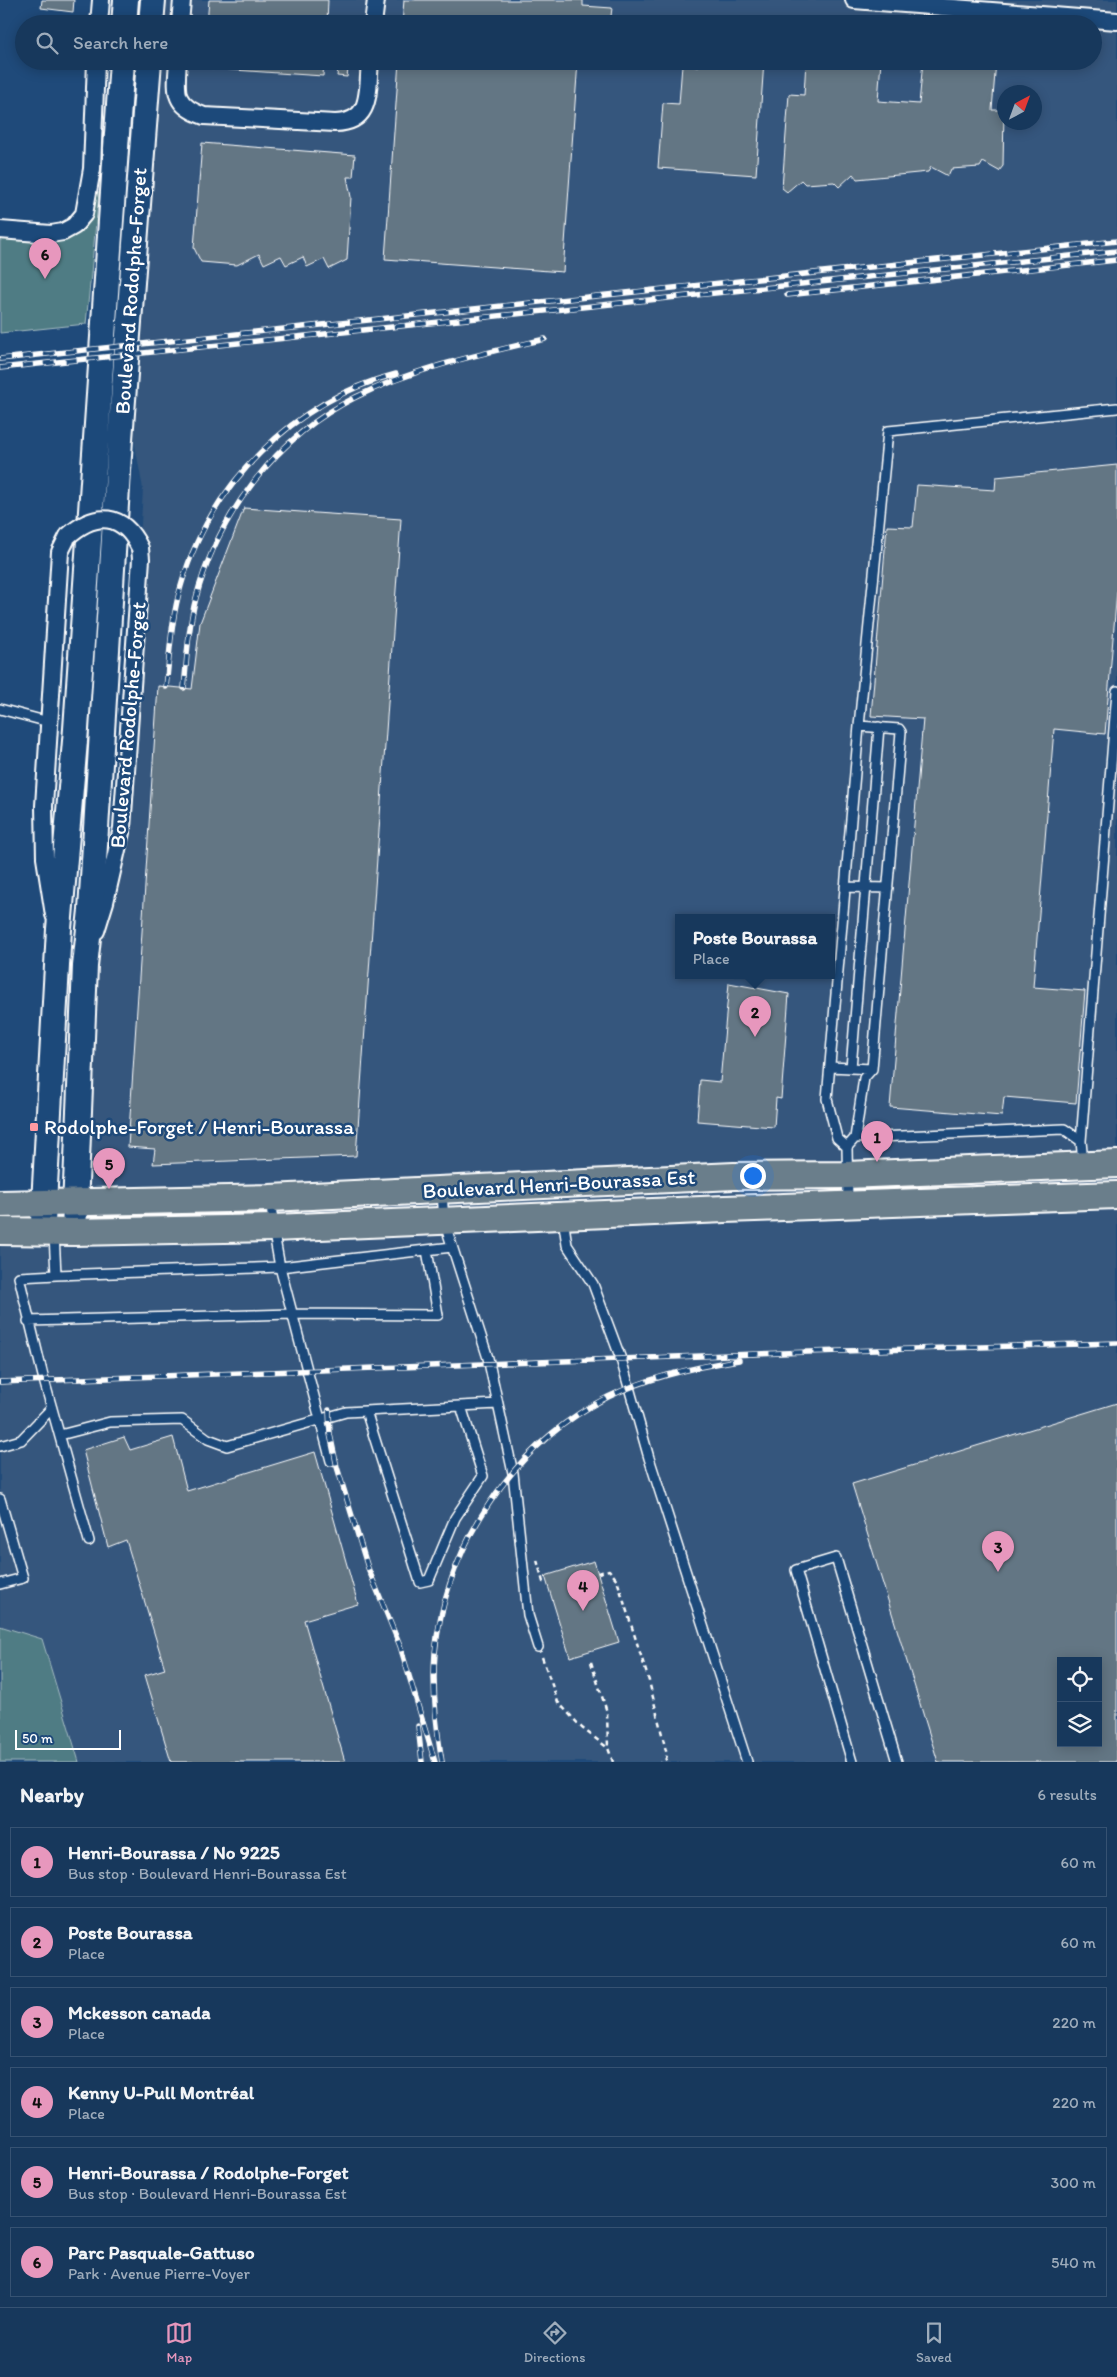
<!DOCTYPE html>
<meta charset="utf-8">
<style>
:root{--surface:#17385c;--page:#203f62;--text:#f1f3f6;--muted:#9eacbb;--line:#365272;--accent:#e797bd}
body{margin:0;font-family:Itim,sans-serif;background:var(--page);color:var(--text)}
.controls{position:absolute;right:15px;bottom:15px;display:grid;overflow:hidden;border-radius:0px;box-shadow:0 2px 12px #0003}
.controls button{width:45px;height:45px;display:grid;place-items:center;padding:0;border:0;border-bottom:1px solid var(--line);background:var(--surface);color:var(--text);font:25px sans-serif}
.compass{position:absolute;left:997px;top:85px;width:45px;height:45px;border-radius:50%;background:var(--surface);box-shadow:0 2px 12px #0003;rotate:41deg}
.scale{position:absolute;left:15px;bottom:12px;width:106px;box-sizing:border-box;padding-left:5px;border:2px solid #fff;border-top:0;font-size:14px;line-height:18px;white-space:nowrap;color:#fff;-webkit-text-stroke:4px #1f4a7a;paint-order:stroke}
.you{position:absolute;left:752px;top:1175px;width:18px;height:18px;margin:-12px;border:4px solid #fff;border-radius:50%;background:#1a73e8;box-shadow:0 0 0 8px #1a73e833}
.badge{display:grid;place-items:center;width:32px;height:32px;border-radius:50%;background:var(--accent);color:#111;font-size:16px;font-weight:700}
.pin{position:absolute;translate:-50% -41px;filter:drop-shadow(0 1px 2px #0008)}
.pin::after{content:'';position:absolute;top:26px;width:18px;height:15px;background:inherit;clip-path:polygon(0 0,100% 0,50% 100%)}
.popup{position:absolute;left:675px;top:914px;width:160px;height:65px;box-sizing:border-box;display:grid;place-content:center;border-radius:0px;background:var(--surface);filter:drop-shadow(0 1px 4px #0005);font-size:16px;white-space:nowrap;color:var(--muted)}
.popup b{font-size:19px;color:var(--text)}
.popup::after{content:'';position:absolute;left:50%;top:100%;margin-left:-10px;border:10px solid transparent;border-top-color:var(--surface)}
.list{margin:0;padding:0;list-style:none}
h2{display:flex;justify-content:space-between;align-items:center;height:65px;margin:0;padding:0 20px;font-size:21px}
h2 small{font-size:16px;font-weight:400;color:var(--muted)}
.list li{display:grid;grid-template-columns:32px 1fr auto;gap:15px;align-items:center;box-sizing:border-box;height:70px;margin:0 10px 10px;padding:0 10px;border:1px solid var(--line);border-radius:0px}
.list b{display:block;font-size:19px;white-space:nowrap}
.list p{margin:0;font-size:16px;white-space:nowrap;color:var(--muted)}
.list em{font-size:16px;font-style:normal;color:var(--muted)}
.icon{flex:none;width:28px;height:28px;fill:none;stroke:currentColor;stroke-width:2;stroke-linecap:round;stroke-linejoin:round}
.map{position:relative;flex:none;width:1117px;height:1762px;overflow:hidden}
.search{position:absolute;background:var(--surface);box-shadow:0 2px 12px #0003;left:15px;right:15px;top:15px;height:55px;display:flex;align-items:center;gap:12px;box-sizing:border-box;padding:0 18px;border-radius:28px;color:var(--muted);font-size:19px}
.sheet{height:545px;background:var(--surface)}
nav{display:flex;justify-content:space-around;align-items:center;box-sizing:border-box;height:70px;border-top:1px solid var(--line);background:var(--surface);font-size:14px;color:var(--muted)}
nav a{display:grid;justify-items:center;gap:2px}
nav .on{color:var(--accent)}
.map>svg:first-child{display:block}
</style>
<div class="map">
<svg width="1117" height="1762" viewBox="0 0 1117 1762">
<rect width="100%" height="100%" fill="#1f4a7a"/>
<filter id="ink" filterUnits="userSpaceOnUse"><feTurbulence type="fractalNoise" baseFrequency=".02" numOctaves="2"/><feDisplacementMap in="SourceGraphic" scale="10" xChannelSelector="R" yChannelSelector="G"/><feConvolveMatrix kernelMatrix="1 2 1 2 8 2 1 2 1" color-interpolation-filters="sRGB"/></filter>
<g filter="url(#ink)">
<path fill="#34577d" fill-rule="evenodd" d="M151,0h966v1762h-1038l-37,-123 -42,-13v-394h74l11,-266 40,-162 18,-315 -17,-93 19,-335h948v-37h-944zM1004,92h30v30h-30zM679,918h152v58h-152zM1061,1661h37v82h-37z"/>
<path fill="#4f7b84" stroke="#a7bdc2" d="M87,189l12,3 -13,132 -86,9v-104l74,-2z
M0,1626l42,13 37,123h-79z"/>
<path fill="#647684" stroke="#fff" fill-rule="evenodd" d="M42,0h32l-1,12 -32,-4z
M209,0h119l-1,24h-120z
M404,0h179v6l29,2 -1,8 7,8h-216z
M205,61h119l-1,15 -119,-8z
M339,61h10l-2,16 -10,-1z
M399,61h179l-15,211 -178,-13z
M699,61h65l-8,114 -98,-7 5,-65 16,1 3,-39 16,2z
M806,61h75l-3,40 41,3 4,-43h73l-4,49h12l-1,56 -4,5 -16,-9 -3,5 -29,2 -3,7 -17,-9 -3,5 -71,7 -4,-5 -14,13 -5,-5 -29,2 -4,-4 -14,12 -5,-4 7,-94 15,1z
M202,143l153,12 -2,22h-6l4,20 -4,63 -18,9 -5,-10 -17,8 -4,-10 -17,8 -5,-9 -17,8 -5,-10 -22,11 -36,-3 -7,-14z
M1117,465v125l-12,144 -51,-5 -21,258 52,4 -9,112 -72,-6 -2,19 -112,-9 33,-388 -52,-3 16,-190 26,1 4,-42 78,5 1,-13z
M244,508l157,11 -45,637 -203,8 2,-15 -27,-2 30,-461 34,3 8,-66z
M729,983l60,11 -8,105 -5,-1 -2,29 -77,-6 3,-41 20,2z
M1117,1403v359h-179l-86,-278zM1061,1661h37v82h-37z
M124,1437l6,13 43,-13 14,54 128,-39 43,152 -54,16 41,142h-174l-26,-87 20,-6 -39,-129 -18,7 -25,-97z
M594,1561l25,81 -49,15 -25,-81z"/>
<g fill="none" stroke-linecap="round" stroke-linejoin="round">
<g stroke="#fff" stroke-width="12">
<path id="lane" d="M0,709l49,13
M859,726l40,3 2,3 -29,337 -8,9 -9,60 -8,9 -10,-9 -10,-39 32,-373 29,-295 229,-23
M845,887l43,1
M830,1067l42,2
M851,1068l28,-341
M855,1138l209,-9 17,12 2,22
M1081,1141l36,-450
M847,1147l1,55
M442,1192l2,29 44,137 25,115 15,142 10,32
M271,1200l2,28 7,39 172,-20
M563,1218l4,27 26,39 28,75 28,99 98,304
M54,1234l2,41 224,-8 51,194
M56,1275l-37,2 25,103 45,161
M28,1321l263,-7 147,1 -11,-65
M366,1411l54,171 9,-2 26,-62 28,-42 -22,-70
M60,1435l50,-13 72,-2 26,19 19,7 119,-34 152,-8
M0,1446l21,-6 31,-32
M0,1499l23,79 -23,6
M852,1762l-56,-192 40,-12 61,204"/>
</g>
<g stroke="#fff" stroke-width="20">
<path id="street" d="M854,0l263,21
M99,24l2,-24
M180,24l2,-24
M373,24l3,-24
M178,61c-2,30 -6,44 26,55l131,7c38,-1 32,-32 35,-62
M0,230l51,4 12,-2 11,-6 10,-12 8,-45 4,-108
M54,915l-9,-57 -1,-52 16,-254 8,-16
M96,931l9,-29 17,-74 19,-269 -1,-11"/>
</g>
<g stroke="#fff" stroke-width="28">
<path id="secondary" d="M124,24l2,-24
M151,24l2,-24
M43,1222l16,-293 17,-200 46,-668
M74,1232l11,-266 6,-56 29,-471 29,-378"/>
</g>
<g stroke="#fff" stroke-width="30">
<path id="primary" d="M0,1204l270,-6 464,-22 112,-1 271,-11
M0,1231l74,1 199,-4 452,-19 392,-14"/>
</g>
<path stroke="#fff" stroke-width="2.5" stroke-dasharray="5 4" stroke-linecap="butt" d="M537,1560l6,22 3,-1
M598,1573l11,-3 8,10 32,101 18,74 -1,4 -5,3
M542,1657l16,45 24,26 26,20 5,14
M591,1662l16,50 1,36"/>
<use href="#lane" stroke="#1f4a7a" stroke-width="9"/>
<use href="#street" stroke="#1f4a7a" stroke-width="16"/>
<use href="#secondary" stroke="#1f4a7a" stroke-width="24"/>
<use href="#primary" stroke="#6b7e8b" stroke-width="26"/>
<g stroke="#fff" stroke-width="5.5">
<path id="rail" d="M787,295l330,-35
M0,359l1117,-118
M0,368l1117,-117
M166,687c4,-34 5,-68 15,-101 28,-100 113,-186 215,-212
M184,688c3,-30 4,-60 12,-90 22,-84 81,-162 160,-201 59,-29 125,-43 189,-58
M0,1382l808,-30 309,-9
M329,1410l1,24 7,33 31,101 32,78 35,116
M418,1726l4,36
M442,1762c-6,-36 -10,-73 -7,-109 11,-107 77,-208 173,-256 41,-20 86,-30 131,-37"/>
</g>
<use href="#rail" stroke="#1f4a7a" stroke-width="4" stroke-dasharray="11" stroke-linecap="butt"/>
<g stroke="#fff" stroke-width="20" stroke-linecap="butt">
<path id="street-bridge" d="M68,536c28,-25 55,-23 72,12"/>
</g>
<use href="#street-bridge" stroke="#1f4a7a" stroke-width="16"/>
</g>
</g>
<rect fill="#ff9aa2" stroke="#1f4a7a" stroke-width="2" x="29" y="1122" width="10" height="10" rx="2.5"/>
<g text-anchor="middle" stroke-width="5" stroke-linejoin="round" paint-order="stroke">
<g font-size="21" fill="#fff" stroke="#1f4a7a">
<text transform="translate(131 291) rotate(-86)" y="7">Boulevard Rodolphe-Forget</text>
<text transform="translate(128 725) rotate(-85)" y="7">Boulevard Rodolphe-Forget</text>
<text transform="translate(559 1184) rotate(-3)" y="7">Boulevard Henri-Bourassa Est</text>
</g>
<g font-size="21" fill="#fff" stroke="#1f4a7a" text-anchor="start">
<text x="44" y="1134">Rodolphe-Forget / Henri-Bourassa</text>
</g>
</g>
</svg>
<div class="controls">
<button><svg class="icon" aria-label="locate" viewBox="0 0 24 24"><circle cx="12" cy="12" r="6"/><path d="M12 2v4M12 18v4M2 12h4M18 12h4"/></svg></button>
<button><svg class="icon" aria-label="layers" viewBox="0 0 24 24"><path d="M12 4l9 5-9 5-9-5zM3 14l9 5 9-5"/></svg></button>
</div>
<svg class="compass" viewBox="-18 -18 36 36"><path d="M0-13l5 13h-10z" fill="#e53935"/><path d="M0 13l5-13h-10z" fill="#9eacbb"/></svg>
<div class="scale">50 m</div>
<div class="you"></div>
<div class="pin badge" style="left:877px;top:1162px">1</div>
<div class="pin badge" style="left:755px;top:1037px">2</div>
<div class="popup"><b>Poste Bourassa</b>Place</div>
<div class="pin badge" style="left:998px;top:1572px">3</div>
<div class="pin badge" style="left:583px;top:1611px">4</div>
<div class="pin badge" style="left:109px;top:1189px">5</div>
<div class="pin badge" style="left:45px;top:279px">6</div>
<div class="search"><svg class="icon" aria-label="search" viewBox="0 0 24 24"><circle cx="10" cy="10" r="6"/><path d="M15 15l6 6"/></svg>Search here</div>
</div>
<section class="sheet">
<h2>Nearby<small>6 results</small></h2>
<ul class="list">
<li><span class="badge">1</span><div><b>Henri-Bourassa / No 9225</b><p>Bus stop · Boulevard Henri-Bourassa Est</p></div><em>60 m</em></li>
<li><span class="badge">2</span><div><b>Poste Bourassa</b><p>Place</p></div><em>60 m</em></li>
<li><span class="badge">3</span><div><b>Mckesson canada</b><p>Place</p></div><em>220 m</em></li>
<li><span class="badge">4</span><div><b>Kenny U-Pull Montréal</b><p>Place</p></div><em>220 m</em></li>
<li><span class="badge">5</span><div><b>Henri-Bourassa / Rodolphe-Forget</b><p>Bus stop · Boulevard Henri-Bourassa Est</p></div><em>300 m</em></li>
<li><span class="badge">6</span><div><b>Parc Pasquale-Gattuso</b><p>Park · Avenue Pierre-Voyer</p></div><em>540 m</em></li>
</ul>
</section>
<nav>
<a class="on"><svg class="icon" aria-label="map" viewBox="0 0 24 24"><path d="M3 6l6-2 6 2 6-2v14l-6 2-6-2-6 2zM9 4v14M15 6v14"/></svg>Map</a>
<a><svg class="icon" aria-label="directions" viewBox="0 0 24 24"><path d="M12 3l9 9-9 9-9-9zM9 14v-3h6M13 9l2 2-2 2"/></svg>Directions</a>
<a><svg class="icon" aria-label="saved" viewBox="0 0 24 24"><path d="M7 4h10v16l-5-4-5 4z"/></svg>Saved</a>
</nav>
